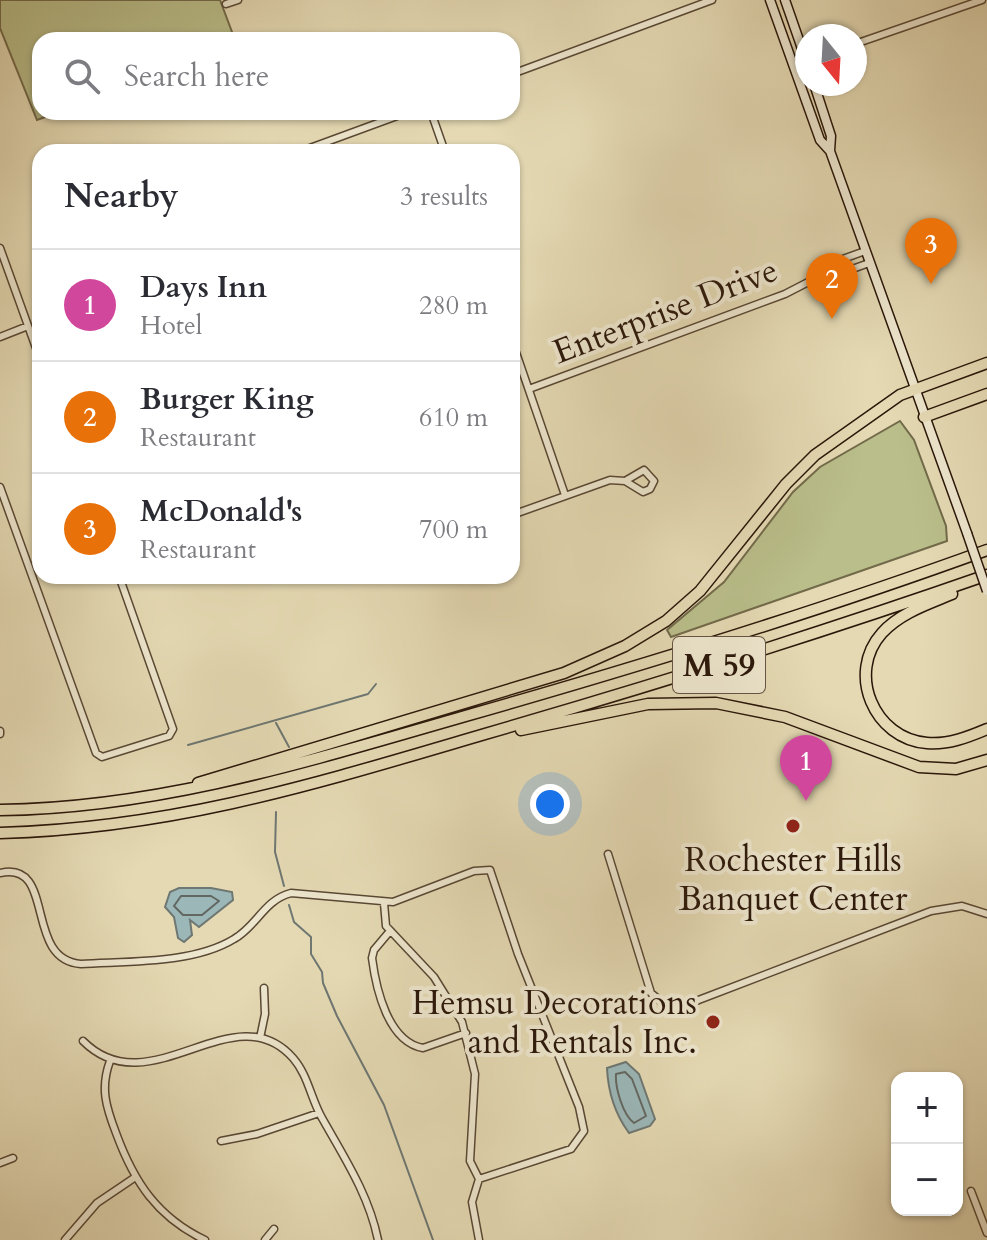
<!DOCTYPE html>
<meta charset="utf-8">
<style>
:root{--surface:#fff;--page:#f2f2f3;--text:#2b2b33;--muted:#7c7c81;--line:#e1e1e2;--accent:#111827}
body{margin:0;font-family:Cardo,serif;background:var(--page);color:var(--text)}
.controls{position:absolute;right:24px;bottom:24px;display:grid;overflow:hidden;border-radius:16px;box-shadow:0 2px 6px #0004}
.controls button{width:72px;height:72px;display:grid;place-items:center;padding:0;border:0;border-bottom:2px solid var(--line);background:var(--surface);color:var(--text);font:40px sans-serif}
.compass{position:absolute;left:795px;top:24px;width:72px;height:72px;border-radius:50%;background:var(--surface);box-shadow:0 2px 6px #0004;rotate:162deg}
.you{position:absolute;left:550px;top:804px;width:28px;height:28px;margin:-20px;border:6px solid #fff;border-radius:50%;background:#1a73e8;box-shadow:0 0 0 12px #1a73e833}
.badge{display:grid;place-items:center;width:52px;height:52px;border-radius:50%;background:var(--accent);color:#fff;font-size:26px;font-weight:700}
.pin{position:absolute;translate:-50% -66px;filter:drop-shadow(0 2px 4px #0008)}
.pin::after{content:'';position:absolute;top:42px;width:28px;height:24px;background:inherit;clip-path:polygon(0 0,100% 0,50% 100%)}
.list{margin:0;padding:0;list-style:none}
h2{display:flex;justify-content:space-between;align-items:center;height:104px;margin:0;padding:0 32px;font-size:34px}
h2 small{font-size:26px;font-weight:400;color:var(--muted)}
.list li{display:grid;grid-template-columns:52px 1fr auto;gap:24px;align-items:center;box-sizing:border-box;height:112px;padding:0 32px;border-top:2px solid var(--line)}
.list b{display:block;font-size:30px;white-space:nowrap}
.list p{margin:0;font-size:26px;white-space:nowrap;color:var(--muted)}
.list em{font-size:26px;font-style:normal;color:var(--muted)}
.icon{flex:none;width:44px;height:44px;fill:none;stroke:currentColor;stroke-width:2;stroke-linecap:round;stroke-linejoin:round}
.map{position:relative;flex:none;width:987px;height:1240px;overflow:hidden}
.search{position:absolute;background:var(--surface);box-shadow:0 2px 6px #0004;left:32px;top:32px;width:488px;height:88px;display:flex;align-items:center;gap:20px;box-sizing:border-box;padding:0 28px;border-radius:24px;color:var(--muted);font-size:30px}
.panel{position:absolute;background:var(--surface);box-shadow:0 2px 6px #0004;left:32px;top:144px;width:488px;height:440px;border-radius:24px}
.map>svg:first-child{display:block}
</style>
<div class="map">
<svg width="987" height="1240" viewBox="0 0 987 1240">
<rect width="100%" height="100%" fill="#e4d9b3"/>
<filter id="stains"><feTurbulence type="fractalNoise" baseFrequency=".0025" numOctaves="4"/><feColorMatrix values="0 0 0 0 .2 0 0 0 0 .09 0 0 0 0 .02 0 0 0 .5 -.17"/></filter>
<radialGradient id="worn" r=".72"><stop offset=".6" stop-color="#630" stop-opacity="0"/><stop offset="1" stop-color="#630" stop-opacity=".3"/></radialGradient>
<path fill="#b9be8a" stroke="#726a4a" stroke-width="2" d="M0,0h220l15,40h-195v72h19l-22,8 -37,-92z
M900,421l14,19 32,86 1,15 -276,96 -4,-7 57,-48 69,-90 27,-25z"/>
<path fill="#9bb7b8" stroke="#6e7772" stroke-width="2" d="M179,888h32l21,4 1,8 -34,27 -9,-7 2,15 -8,7 -6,-4 -4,-21 -9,-10 5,-15z
M626,1062l13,12 16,45 -5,7 -21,7c-14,-19 -21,-42 -22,-65z"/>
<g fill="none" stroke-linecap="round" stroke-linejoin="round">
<path stroke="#636761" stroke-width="2" d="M181,896h30l8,5 -17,14h-19l-9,-9z
M625,1072l7,7 14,37 -12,7c-11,-8 -19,-35 -18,-49z"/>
<path stroke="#6e7772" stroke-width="2" d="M276,723l13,24
M188,745l180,-51 8,-10
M276,812l-1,40 9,34
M289,905l5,17 17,15v17l11,18 1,11 14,33 47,89 49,135"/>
<g stroke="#594834" stroke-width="9">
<path id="minor" d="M226,4l12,-4
M855,44l127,-44
M512,74l200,-74
M431,112l14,40
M299,152l109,-40
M0,248l40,111
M818,277l15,-1 36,-13
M0,337l28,-11
M512,341l53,154
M529,389l256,-95 33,-17 11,-13 36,-13
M0,487l96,266 6,4 67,-21 4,-7 -54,-153
M512,515l98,-35 15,1 18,11 7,-3 4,-8 -10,-11 -19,11
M0,731v3
M608,854l43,139 14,12 31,-4 235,-90 31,-5 25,8
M0,873c57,-13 23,87 81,91 48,-3 112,0 153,-25 23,-13 30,-39 57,-46l102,9 81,-31 16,-1 28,84 61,153 5,24 -13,18 -92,30
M384,903l2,23 48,51 28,45 13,52 -5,87 9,18 -7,23 7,38
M390,931l-16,19 -2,8c4,31 16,84 51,90l43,-15
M260,1038l5,-24 -1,-26
M83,1041c67,67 151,-50 210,17 15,17 18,41 29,60 22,39 47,77 56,122
M110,1061c-10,27 -4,46 6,72 18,49 41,84 89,107
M221,1141l36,-7 62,-21
M0,1163l13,-5
M971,1191l16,42
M65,1240l32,-37 37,-25
M265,1240l9,-11"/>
</g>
<g stroke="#2b170a" stroke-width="11">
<path id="secondary" d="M770,0l50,140 10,11
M785,0l22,63
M814,84l17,52 -1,15 137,382"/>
</g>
<g stroke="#2b170a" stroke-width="13">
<path id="motorway" d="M924,417l63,-23
M952,594c-24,10 -52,19 -70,39 -36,40 -8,106 45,110 21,2 41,-6 60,-14
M521,730l127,-26 68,-1 69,14 134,50 37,2 31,-9
M198,783l366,-110 61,-27 41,-25 34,-30 86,-107 29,-29 85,-60 87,-32
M0,810c160,-2 309,-49 462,-93 176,-50 352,-104 525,-167
M0,833c176,-5 318,-50 485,-99 169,-49 336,-101 502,-159"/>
</g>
<use href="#minor" stroke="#ede6ce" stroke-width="6"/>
<use href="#secondary" stroke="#ede6ce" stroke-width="8"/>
<use href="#motorway" stroke="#e4d9b3" stroke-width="10"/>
<g stroke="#2b170a" stroke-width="11" stroke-linecap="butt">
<path id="secondary-bridge" d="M967,533l20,58"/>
</g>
<use href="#secondary-bridge" stroke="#ede6ce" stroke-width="8"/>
</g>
<g fill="#8f2418" stroke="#ede6ce" stroke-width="3">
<circle cx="793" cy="826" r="8"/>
<circle cx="713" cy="1022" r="8"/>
</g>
<g text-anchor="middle" stroke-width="8" stroke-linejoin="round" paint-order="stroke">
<rect fill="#ede6ce" stroke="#655545" stroke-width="2" x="673" y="637" width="92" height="56" rx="6"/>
<g font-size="32" font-weight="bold" fill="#2b170a">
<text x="719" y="676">M 59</text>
</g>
<g font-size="34" fill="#2b170a" stroke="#ede6ce">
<text transform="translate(665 310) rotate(-21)" y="12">Enterprise Drive</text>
</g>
<g font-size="34" fill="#2b170a" stroke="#ede6ce">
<text x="793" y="871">Rochester Hills<tspan x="793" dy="39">Banquet Center</tspan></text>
<text x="697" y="1014" text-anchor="end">Hemsu Decorations<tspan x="697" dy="39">and Rentals Inc.</tspan></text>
</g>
</g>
<rect width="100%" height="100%" filter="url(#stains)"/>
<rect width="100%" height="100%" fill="url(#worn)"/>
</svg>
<div class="controls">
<button>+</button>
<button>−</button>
</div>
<svg class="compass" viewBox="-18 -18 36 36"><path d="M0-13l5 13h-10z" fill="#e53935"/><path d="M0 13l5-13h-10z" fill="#7c7c81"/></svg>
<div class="you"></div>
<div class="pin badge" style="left:806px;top:801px;background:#d1479c">1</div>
<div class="pin badge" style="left:832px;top:319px;background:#e8710a">2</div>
<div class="pin badge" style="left:931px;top:284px;background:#e8710a">3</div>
<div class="search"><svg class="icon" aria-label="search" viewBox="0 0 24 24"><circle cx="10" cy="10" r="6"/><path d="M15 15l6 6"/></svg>Search here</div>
<section class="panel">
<h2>Nearby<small>3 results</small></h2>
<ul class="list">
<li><span class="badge" style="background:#d1479c">1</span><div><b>Days Inn</b><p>Hotel</p></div><em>280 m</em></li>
<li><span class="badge" style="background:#e8710a">2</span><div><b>Burger King</b><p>Restaurant</p></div><em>610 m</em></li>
<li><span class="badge" style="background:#e8710a">3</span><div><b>McDonald's</b><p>Restaurant</p></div><em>700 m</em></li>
</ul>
</section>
</div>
